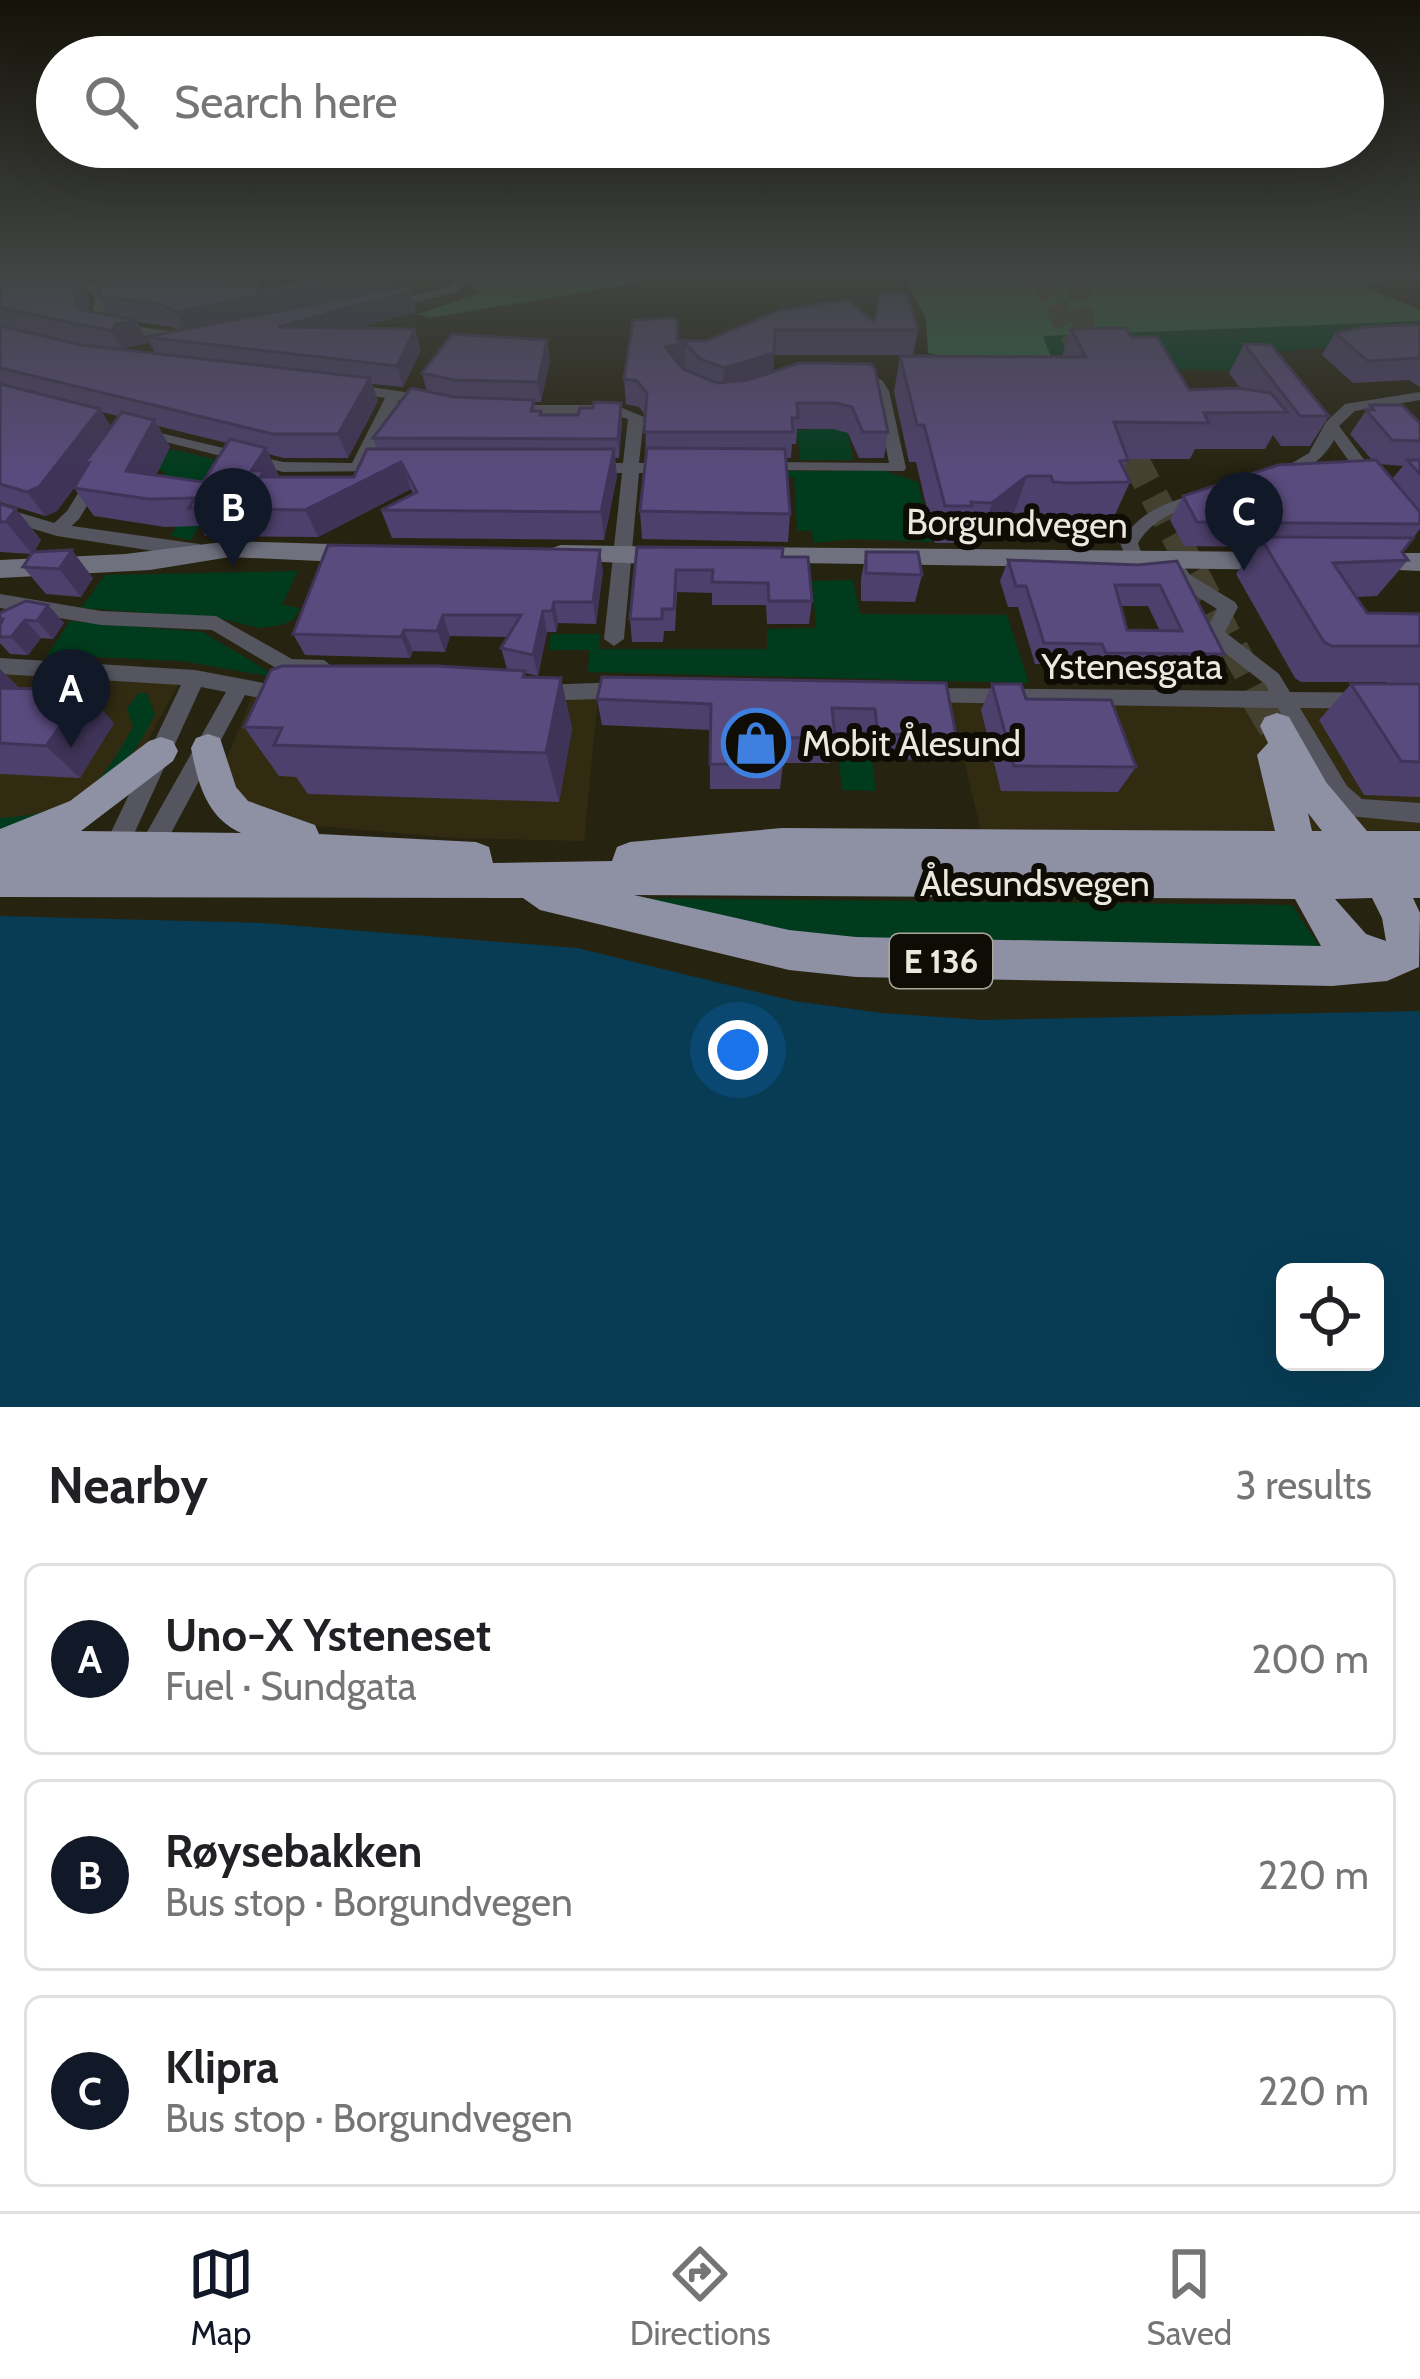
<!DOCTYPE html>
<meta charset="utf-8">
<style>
:root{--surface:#fff;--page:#f2f2f2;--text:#202124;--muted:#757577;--line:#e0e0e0;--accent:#111827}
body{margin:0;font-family:Cabin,sans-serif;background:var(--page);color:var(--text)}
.controls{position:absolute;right:36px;bottom:36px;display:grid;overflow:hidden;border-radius:18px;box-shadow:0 12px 48px #0002}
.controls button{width:108px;height:108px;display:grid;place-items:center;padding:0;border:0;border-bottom:3px solid var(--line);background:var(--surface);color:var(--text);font:60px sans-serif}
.you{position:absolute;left:738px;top:1050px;width:42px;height:42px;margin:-30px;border:9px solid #fff;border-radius:50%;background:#1a73e8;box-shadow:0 0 0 18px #1a73e833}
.badge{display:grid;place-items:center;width:78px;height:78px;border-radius:50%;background:var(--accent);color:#fff;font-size:39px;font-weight:700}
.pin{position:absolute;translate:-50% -99px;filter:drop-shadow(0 3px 6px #0008)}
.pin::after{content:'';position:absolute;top:63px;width:42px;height:36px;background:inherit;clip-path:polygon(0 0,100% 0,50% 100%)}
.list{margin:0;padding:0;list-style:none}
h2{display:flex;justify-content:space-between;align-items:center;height:156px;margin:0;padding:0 48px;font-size:51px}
h2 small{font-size:39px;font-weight:400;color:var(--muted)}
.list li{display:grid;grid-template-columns:78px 1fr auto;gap:36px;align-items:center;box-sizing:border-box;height:192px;margin:0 24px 24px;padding:0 24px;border:3px solid var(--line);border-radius:18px}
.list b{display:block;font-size:45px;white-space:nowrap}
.list p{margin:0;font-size:39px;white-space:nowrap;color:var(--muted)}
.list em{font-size:39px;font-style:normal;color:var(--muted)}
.icon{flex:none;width:66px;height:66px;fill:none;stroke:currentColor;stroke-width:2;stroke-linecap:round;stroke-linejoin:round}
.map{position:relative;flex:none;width:1420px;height:1407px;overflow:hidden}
.search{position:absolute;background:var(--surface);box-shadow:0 12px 48px #0002;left:36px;right:36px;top:36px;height:132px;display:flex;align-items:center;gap:30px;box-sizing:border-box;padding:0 42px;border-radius:66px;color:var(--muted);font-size:45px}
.sheet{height:804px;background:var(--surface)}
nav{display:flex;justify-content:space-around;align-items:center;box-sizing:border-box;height:168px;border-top:3px solid var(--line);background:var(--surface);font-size:33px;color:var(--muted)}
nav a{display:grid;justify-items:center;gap:6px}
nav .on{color:var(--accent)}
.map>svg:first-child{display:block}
</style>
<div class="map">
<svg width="1420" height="1407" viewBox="0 0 1420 1407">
<rect width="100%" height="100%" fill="#272311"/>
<path fill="#312b12" d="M0,669l180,12 -42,77 -50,46 -88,35z
M948,693l472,5v132l-438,6z
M252,696l346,2 -14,143 -129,-3 -160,-14 -37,-10 -36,-43z"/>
<path fill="#013b1d" d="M1420,321v9l-62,14 -104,10 -2,17 -119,-3 -24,-13 -59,-1 -8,-18z
M810,417h18l3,12h16l6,31h-53l-3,-30h14z
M171,449l68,16 -48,75 -21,-4 21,-32 -43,-11 17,-20 -8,-5z
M741,471h144l33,11 14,60 -80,-3 -39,4 -1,-12h-15l-3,-54h-53z
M298,571l-16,34 18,3 -6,11 -12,6 -24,3 -39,-10 -138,-10 24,-33z
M853,580l7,34 147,1 22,68 -441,-11 1,-22h-40l2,-16h49v15h167v-20l49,-1 -4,-47z
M70,621l133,11 76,46 -97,-17 -135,-6z
M139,693h7l9,21c-39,80 -77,86 -155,118v-14c75,-4 99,-29 133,-91l-6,-19z
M836,734h33l7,57 -34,-1z
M628,898l664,7 28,42 -533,-11z"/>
<path fill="#2d6542" d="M465,277h182l-10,6 -208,35 -11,-4 63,-21z
M904,277h487l-26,10 55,23v11l-377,15 19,49 -134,-32 -2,-34z"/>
<path fill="#073c54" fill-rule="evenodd" d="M0,916l262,7 315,25 217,53 88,12 100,7 438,-9v396h-1420zM1285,1272h90v90h-90z"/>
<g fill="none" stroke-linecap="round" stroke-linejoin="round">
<path stroke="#444130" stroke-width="22" stroke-dasharray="22 10" stroke-linecap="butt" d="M1040,277l49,92
M1077,277l9,70
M1115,421l20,40"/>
<path stroke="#444130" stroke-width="28" stroke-dasharray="28 15" stroke-linecap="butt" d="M1134,458l127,241"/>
<path stroke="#444130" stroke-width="38" stroke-dasharray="38 18" stroke-linecap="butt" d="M1259,696l18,30"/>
<path fill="#54555e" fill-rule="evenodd" d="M74,277l23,8 9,8 1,30 64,8 23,14 -7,4 -20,-10 -69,-9 -7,-10 4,-23c-26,-23 -63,-14 -95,-11v-8z
M458,279l10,3 -11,10 -70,17 -6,-4 68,-19z
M855,372l27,8 7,11 17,77 -2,3 -151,-1 -2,-3 8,-5 130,1 -14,-72 -3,-5 -22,-7 -2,-3z
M350,384l82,12 7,4 -7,4 -33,-4 -31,63 24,2v6l-109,1 -152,-39 8,-5 144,34 69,1 33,-65 -40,-7 -2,-3z
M1420,392v8l-65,11 -16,15 41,55 -2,4h-12l-32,-45c-12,21 -28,31 -51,38l-8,-5 34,-20 17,-31 19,-18z
M615,405l29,12 -5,46h29l8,5 -8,5h-29l-15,166 -10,7 -10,-7 18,-166h-31l-8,-5 8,-5h32l5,-44 -14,-4h-104l-8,-5 8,-5z
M96,473l8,5 -25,41 -16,15h-12v-8l16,-15 23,-37z
M1201,493l6,1v8c-28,8 -53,15 -69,41l6,18 -9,6 -6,-2 -9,-22c19,-32 47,-41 81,-50z
M1172,555l6,2 12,18 45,27 3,5 -13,25 54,42 11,18 130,1v16l-120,-1 47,78 15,13 58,4v20l-71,-7 -18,-16 -53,-92 -363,-6 -3,-6 3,-6 7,-2 347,3 -4,-7 -58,-45 -3,-5 13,-25 -41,-26 -13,-22z
M0,594l101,17 115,5 76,43 32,1 10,8 -10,8 -43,-5 -69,-41 -111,-5 -101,-17z
M0,658l195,12 90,17 7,2 3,6 -3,6 -7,2 -40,-8 -90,168 -9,3 -9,-3 -3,-8 92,-163 -25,-5 -73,160 -2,18 -9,3 -9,-3 -4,-18 77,-162 -181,-11z
M627,682l10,8 -10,8 -89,3 -10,-8 10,-8z"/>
<path fill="#54555e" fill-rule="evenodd" d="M0,507l58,17 141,20 10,7 -10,7 -142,-22 -57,-17z"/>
<path fill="#6f717f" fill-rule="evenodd" d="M230,541l133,4 13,9 -13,9 -133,-6 -80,13 -150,8v-18l125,-6z
M561,545l114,2 13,9 -13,9 -123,-5 -4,-6 4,-6z
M741,547l540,5 13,9 -13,9 -549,-8 -4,-6z
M1365,553h55v18l-64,-3 -4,-6z"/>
<path fill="#8e90a4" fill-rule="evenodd" d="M1277,713l12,4 37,65 41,49h53v67h-7l7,15 -1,54 -32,14 -55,5 -476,-9 -67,-7 -249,-60 -17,-12 -523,-1v-68l70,-28 79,-60 12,-4 12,4 5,10 -5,10 -92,70 160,2c-35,-16 -43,-50 -50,-85l5,-10 12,-4 12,4 16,49 12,14 67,24 4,9 157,8 13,5 4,16 119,-2 5,-14 13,-5 152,-14 493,3 -18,-76 11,-12 -8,-17 5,-9zM1308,813l14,18h-10zM634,895l661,4 26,47 -465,-9 -67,-7zM1372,898l10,20 4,23 -20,-7 -31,-35z"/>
</g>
<path fill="#4d406c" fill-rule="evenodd" d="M0,277h78l12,22 -2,12 21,4 -10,-18 -1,-13 -14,-7h160l-1,5 17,9 57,-14h80l3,10 11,4 5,21 -60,16 65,22 -18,37 -31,-3 6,17 -30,57h-64l-16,-4 10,23h76l23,-28 -4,-11 54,-46 -5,-19 125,-33 3,19 -9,43h-7l2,9 6,4 80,7 -3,36h-4l2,18 -13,64 -212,-2 -11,-28 32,-16 -2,-5 -93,48 -113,-1 -5,-10 -35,1 -71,-11 -20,-28 -17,23 -12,5 -45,-14zM137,322l35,5 8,4 -34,6 9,16 -29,-3 2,-3 20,-4zM102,412l16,4 -7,11zM158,426l69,17 -24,39 -47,-7 14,-28z
M850,301l24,21 44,8 -5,25h-139l-1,16 26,-8 89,69 -4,26h-25l-11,-25 -15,-4h-36l-1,15h-4l-1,14h-5l4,56 -2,28 -146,-3 -2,-28 6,-55 -1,-41 -6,-8 -13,-3 -2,-25 54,-59v20l28,1z
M1420,324v63l-11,-7 -56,3 -31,-28 13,-22z
M1071,329l60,8 58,53 51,-2 -11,-15 15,-29 85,72 -19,30h-29l-8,-11 -8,14h-70l-5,10h-62l-4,10 6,13 -17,37 -62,1 -12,-2 -2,-5h-23l-34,27 -18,-1 -1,4h-26l-19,-81h-7l-15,-70 6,-36h162z
M1370,405l50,18v106l-18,23 6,8 -31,36 -20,1 10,16 53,1v183l-56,-2 -45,-75 32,-36h36l-1,-2h-85l-6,-4 -59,-104 18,-27 -70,-1 -14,-26 13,-24 189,-36 -22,-26zM1379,464l24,2 -11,13z
M0,504l16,5 25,31 -7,12 59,26 -12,19 -35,-3 -23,-27 9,-13 -32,-2z
M637,547l145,10 30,44 -3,23h-42l-1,-19h-54v-12l-35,-1 -2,39h-11l-1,11h-31l-2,-23z
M866,552l56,23 -7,27 -54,-1v-22z
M1008,560l130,5 39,-4 47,93 -15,20 -114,-1 -4,-9h-56l-17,-57h-10l-8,-26zM1121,606h27l12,25 -33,-1z
M603,571l-7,53 -38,-1 -2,9h-9l-9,44 -13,-3 1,4 35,1 11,51 -13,73 -251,-8 -12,-17 -17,-1 -35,-49 270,-57 -7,-1 -6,-21 7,-11 -58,-1 -5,16 -32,-1 -3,7 -105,-3 -12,-21z
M48,605l16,18 -11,16 -12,-1 -13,17 -18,-1 -10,-11v-30z
M0,669l18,18 -1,1 97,35 -34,55 -80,-4z
M946,683l10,52 -9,25 -75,-1 -3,-25h-35l-4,29h-47l-3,26h-70v-59l-108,-5 -5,-26z
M992,684l34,15 110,68 -18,25 -117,-1 -20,-81z"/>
<path fill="#3f3458" d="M78,277l12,22 -3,20 -13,-22z
M229,277h15l-5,23 17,-20 6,15 93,-18h42l4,14 -213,43 -12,-22 51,-27z
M411,291l5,21 -130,36 -8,-21z
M136,320l12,23 -20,4 -4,7 -12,-23 3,-7z
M678,320l1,24 6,-1v26l-19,3 -1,-25z
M415,329l6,21 -18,37 -6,-21z
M547,340l3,19 -9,43 -3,-20z
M774,353l-1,25 -50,15 1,-25z
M370,378l8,23 -30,57 -10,-24z
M621,403l1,19 -3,36 -1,-19z
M100,409l14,23 -57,79 -12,5 -18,-24z
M154,420l16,27 -26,51 -18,-27z
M266,448l13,28 -7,11 -21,-16z
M614,449l3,27 -13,64 -3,-28z
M401,462l10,27 -93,48 -13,-27z
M1027,476l-13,37 -34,27 12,-37z
M16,509l25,31 -9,14 -26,-32z
M72,550l21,28 -12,19 -22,-28z
M600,550l3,21 -7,53 -3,-22z
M554,602l4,21 -2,9 -4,-21z
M48,605l16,18 -11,16 -16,-18z
M543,611l4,21 -9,44 -5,-21z
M443,615l7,21 -5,16 -8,-21z
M25,620l16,18 -13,17 -17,-18z
M404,630l9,21 -3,7 -9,-21z
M0,669l18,18 -18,22z
M561,678l11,51 -13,73 -13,-49z
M85,690l29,33 -34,55 -34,-32z"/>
<path fill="#5a4b7e" stroke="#3f3458" stroke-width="3" fill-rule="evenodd" d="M0,277h78l-4,20 7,13 55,10 -21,4 -3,7 -112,-23z
M98,277h131l-2,8 29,-5 2,12 59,-15h38l-179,35 -16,-8 -61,-7z
M407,286l4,5 -133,36 137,2 -18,37 -251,-29z
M881,292l26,3 11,35h-143l-1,23 -50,15 -24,-9 -15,-16 -20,4 18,22 34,14 31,-3 51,-17 72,1 4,5 13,63h-25l-11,-25 -16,-4h-39l1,15h-6l1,14h-149l3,-39 -10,-12 -13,-2 9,-59 39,-2 6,2 -1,20 29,1 74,-31 60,-9h10l24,21z
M1420,324v34l-52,3 -33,-28 28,-6z
M0,326l81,19 289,33 -32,56h-65l-273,-66z
M1126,328l5,9h26l32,53 49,-2 33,5 16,19 -83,1 5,10 -95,-1 14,38 -8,1 10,21 -64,1 -13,-1 -2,-6h-24l-35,27 -21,-1 1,4h-27l-21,-81h-7l-17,-69 186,1 -15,-28z
M452,334l95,6 -9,42 -83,-2 -33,-7z
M1244,344l27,1 58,71h-29z
M0,384l100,25 -61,78 -12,5 -27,-8z
M411,388l43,9 80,3 -3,11h10l-1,4h38l2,-7h13l1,-6 27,1 -3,36 -245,-1z
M1370,405h32l18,18v18l-28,-1 -26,-30h8z
M122,412l32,8 -28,51 77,11 27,-43 36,9 -15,23h13l-4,6h94l13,-28h247l-13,63 -220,-2 36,-18 -16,-30 -96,48 -116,-2 6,-10 -47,1 -74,-11 15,-25 -6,2z
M647,448l138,1 5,65 -150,-3z
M1376,460l44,52v12l-223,-2 -14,-26 95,-31z
M1407,460h13v14z
M0,504l16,5 -10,13h-6z
M1260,537l153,1 -11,14 6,8 -75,3 34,50 53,1v32h-88l-8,-4z
M328,545l272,5 -7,52h-39l-2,9h-9l-10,44 -32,-7 20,-33h-78l-6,16 -33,-1 -3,7 -108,-3z
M637,547l146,1 -1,9h26l4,44h-43l-1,-18 -56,-1 1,-12h-37l-2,39h-12v10h-32z
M72,550l-13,19 -36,-2 10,-15z
M866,552h52l4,23 -56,-2z
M1008,560l130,5 39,-4 47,93 -118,-1 -4,-9 -58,-1 -18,-57h-10zM1115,585h45l22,46 -55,-1z
M26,601l22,4 -11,16 -12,-1 -14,17h-11v-12l3,-6h-3v-6z
M282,666h155l88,5 -2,6 38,1 -15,75 -272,-8 8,-17 -38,-1 27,-57z
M602,677l344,6 10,52 -78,-1 -3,-25 -43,-1 3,29 -53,1 1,27 -73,-1 1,-60 -114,-5z
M992,684h29l5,15 85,1 25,67 -122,-1z
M1351,684h69v78l-19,-1z
M0,688l85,2 -39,56 -46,-3z"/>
<linearGradient id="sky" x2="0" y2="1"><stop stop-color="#151309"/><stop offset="0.58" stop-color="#414543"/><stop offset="1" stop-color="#414543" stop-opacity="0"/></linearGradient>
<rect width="1420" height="474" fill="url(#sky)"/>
<defs>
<g id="shop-ring" transform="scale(3.45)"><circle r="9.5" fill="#0e0c05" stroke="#3f7fe0" stroke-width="1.5"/><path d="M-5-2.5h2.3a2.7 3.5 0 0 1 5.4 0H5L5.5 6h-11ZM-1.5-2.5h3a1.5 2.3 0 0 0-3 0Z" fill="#3f7fe0"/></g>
</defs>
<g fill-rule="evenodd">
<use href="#shop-ring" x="756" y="743"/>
</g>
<g text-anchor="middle" stroke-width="12" stroke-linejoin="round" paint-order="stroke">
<rect fill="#0e0c05" stroke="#a9a79c" stroke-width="3" x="890" y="934" width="102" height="54" rx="9"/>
<g font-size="33" font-weight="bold" fill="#ebe9dd">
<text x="941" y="973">E 136</text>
</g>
<g font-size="36" fill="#ebe9dd" stroke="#0e0c05">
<text transform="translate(1017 523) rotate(1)" y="13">Borgundvegen</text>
<text x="1132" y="679">Ystenesgata</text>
<text x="1035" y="896">Ålesundsvegen</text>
</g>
<g font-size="36" fill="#ebe9dd" stroke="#0e0c05" text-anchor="start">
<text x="802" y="756">Mobit Ålesund</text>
</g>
</g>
</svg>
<div class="controls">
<button><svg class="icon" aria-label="locate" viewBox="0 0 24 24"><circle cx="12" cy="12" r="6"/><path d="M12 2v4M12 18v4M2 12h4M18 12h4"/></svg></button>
</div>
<div class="you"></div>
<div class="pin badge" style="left:71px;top:748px">A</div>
<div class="pin badge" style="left:233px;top:567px">B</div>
<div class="pin badge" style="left:1244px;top:571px">C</div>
<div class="search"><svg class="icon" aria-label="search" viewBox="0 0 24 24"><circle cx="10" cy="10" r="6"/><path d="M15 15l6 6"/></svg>Search here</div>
</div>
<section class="sheet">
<h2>Nearby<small>3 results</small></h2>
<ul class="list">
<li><span class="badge">A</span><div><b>Uno-X Ysteneset</b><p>Fuel · Sundgata</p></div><em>200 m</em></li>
<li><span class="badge">B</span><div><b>Røysebakken</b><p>Bus stop · Borgundvegen</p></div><em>220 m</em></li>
<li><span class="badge">C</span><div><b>Klipra</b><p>Bus stop · Borgundvegen</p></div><em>220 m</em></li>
</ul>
</section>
<nav>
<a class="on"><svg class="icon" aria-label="map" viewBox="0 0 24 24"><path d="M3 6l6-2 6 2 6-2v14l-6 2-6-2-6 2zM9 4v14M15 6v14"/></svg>Map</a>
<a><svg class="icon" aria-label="directions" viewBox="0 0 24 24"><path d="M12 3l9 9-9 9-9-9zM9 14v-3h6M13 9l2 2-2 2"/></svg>Directions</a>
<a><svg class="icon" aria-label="saved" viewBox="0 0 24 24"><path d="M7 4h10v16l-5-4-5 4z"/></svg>Saved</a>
</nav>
